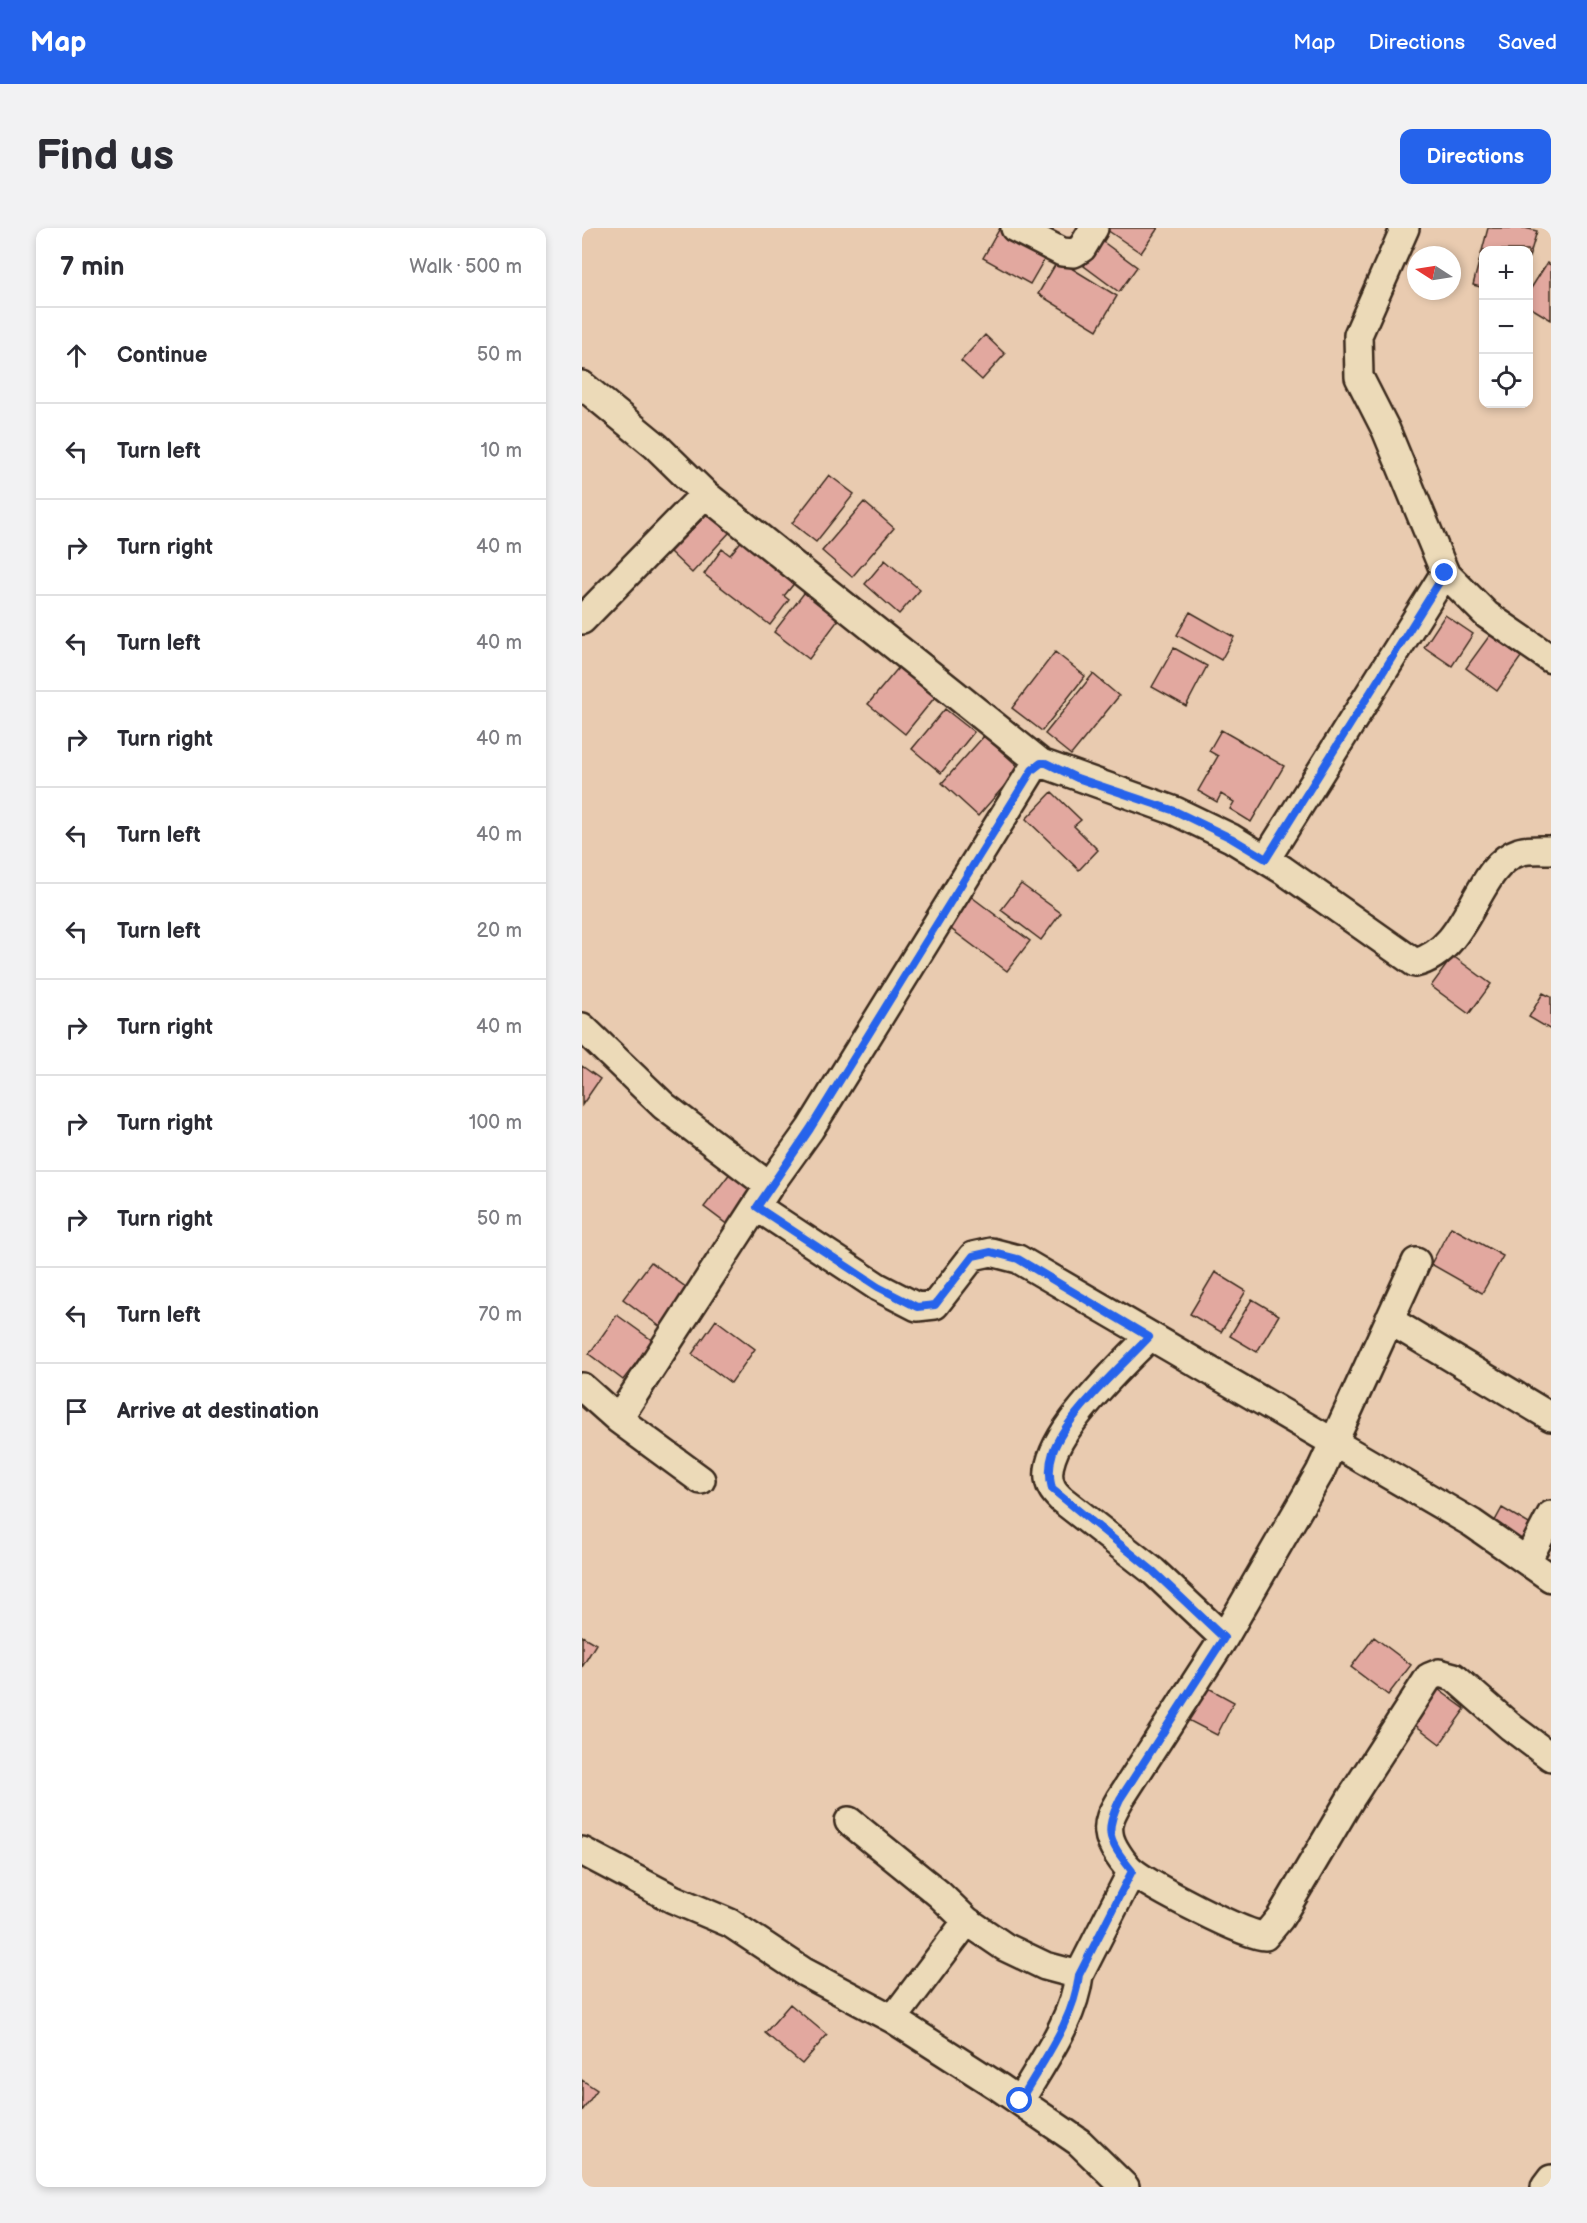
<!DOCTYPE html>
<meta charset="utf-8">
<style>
:root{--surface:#fff;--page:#f2f2f3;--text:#2b2b33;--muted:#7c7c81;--line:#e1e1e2;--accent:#2563eb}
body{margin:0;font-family:"Balsamiq Sans",sans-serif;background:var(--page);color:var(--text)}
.controls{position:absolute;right:18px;top:18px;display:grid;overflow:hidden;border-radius:12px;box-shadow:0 3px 9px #0003}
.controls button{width:54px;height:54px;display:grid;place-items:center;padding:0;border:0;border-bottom:2px solid var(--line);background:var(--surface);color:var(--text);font:30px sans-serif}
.compass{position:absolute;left:825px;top:18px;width:54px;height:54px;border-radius:50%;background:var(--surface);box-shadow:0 3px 9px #0003;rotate:282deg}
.stop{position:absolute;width:18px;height:18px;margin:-14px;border:4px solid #2563eb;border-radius:50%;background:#fff}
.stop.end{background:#2563eb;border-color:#fff;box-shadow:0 2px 6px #0008}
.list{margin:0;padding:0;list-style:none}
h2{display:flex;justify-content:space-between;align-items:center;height:78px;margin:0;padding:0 24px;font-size:26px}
h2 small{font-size:20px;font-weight:400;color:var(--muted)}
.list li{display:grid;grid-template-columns:39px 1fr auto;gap:18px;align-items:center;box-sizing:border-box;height:96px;padding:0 24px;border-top:2px solid var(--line)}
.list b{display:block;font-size:22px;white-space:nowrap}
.list em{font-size:20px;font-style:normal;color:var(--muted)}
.icon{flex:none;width:33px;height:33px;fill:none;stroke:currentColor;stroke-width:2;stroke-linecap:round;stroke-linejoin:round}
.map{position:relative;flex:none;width:969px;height:1959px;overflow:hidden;border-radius:12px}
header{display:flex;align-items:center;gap:36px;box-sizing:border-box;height:84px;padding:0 30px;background:var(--accent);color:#fff}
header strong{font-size:28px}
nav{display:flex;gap:33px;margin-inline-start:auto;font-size:21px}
.intro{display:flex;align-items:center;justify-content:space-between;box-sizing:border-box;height:144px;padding:0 36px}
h1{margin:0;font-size:42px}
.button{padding:15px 27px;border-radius:12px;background:var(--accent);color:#fff;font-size:21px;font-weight:700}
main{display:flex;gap:36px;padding:0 36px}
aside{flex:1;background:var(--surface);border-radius:12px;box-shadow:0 3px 9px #0003}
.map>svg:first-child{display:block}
</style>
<header>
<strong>Map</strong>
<nav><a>Map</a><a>Directions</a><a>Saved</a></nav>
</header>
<div class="intro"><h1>Find us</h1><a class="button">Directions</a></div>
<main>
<aside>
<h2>7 min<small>Walk · 500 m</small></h2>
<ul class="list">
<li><svg class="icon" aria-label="ahead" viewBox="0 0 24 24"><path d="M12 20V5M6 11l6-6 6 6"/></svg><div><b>Continue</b></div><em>50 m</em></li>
<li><svg class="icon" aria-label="left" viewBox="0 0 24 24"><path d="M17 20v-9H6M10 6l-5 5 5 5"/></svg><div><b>Turn left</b></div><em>10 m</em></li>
<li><svg class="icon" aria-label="right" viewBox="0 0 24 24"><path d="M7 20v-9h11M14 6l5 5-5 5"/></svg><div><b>Turn right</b></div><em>40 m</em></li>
<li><svg class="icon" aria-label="left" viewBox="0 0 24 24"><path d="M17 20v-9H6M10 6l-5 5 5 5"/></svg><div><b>Turn left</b></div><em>40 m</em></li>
<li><svg class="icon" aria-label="right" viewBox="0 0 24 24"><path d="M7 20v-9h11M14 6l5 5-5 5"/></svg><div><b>Turn right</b></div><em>40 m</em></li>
<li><svg class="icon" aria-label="left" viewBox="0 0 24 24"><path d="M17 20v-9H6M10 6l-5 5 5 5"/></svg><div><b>Turn left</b></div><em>40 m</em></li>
<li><svg class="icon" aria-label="left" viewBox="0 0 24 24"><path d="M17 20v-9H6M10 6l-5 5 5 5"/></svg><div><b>Turn left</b></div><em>20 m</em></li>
<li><svg class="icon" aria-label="right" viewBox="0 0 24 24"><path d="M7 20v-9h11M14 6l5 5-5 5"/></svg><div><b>Turn right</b></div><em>40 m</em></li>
<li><svg class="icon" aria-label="right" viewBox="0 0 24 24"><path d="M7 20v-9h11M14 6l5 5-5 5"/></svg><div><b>Turn right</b></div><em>100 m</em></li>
<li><svg class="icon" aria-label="right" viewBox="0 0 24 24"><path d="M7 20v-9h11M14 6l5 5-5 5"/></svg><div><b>Turn right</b></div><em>50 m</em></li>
<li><svg class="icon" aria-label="left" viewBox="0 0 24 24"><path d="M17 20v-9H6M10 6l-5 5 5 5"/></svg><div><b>Turn left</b></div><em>70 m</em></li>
<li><svg class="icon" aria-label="arrive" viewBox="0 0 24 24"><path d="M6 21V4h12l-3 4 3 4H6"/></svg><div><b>Arrive at destination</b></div></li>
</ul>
</aside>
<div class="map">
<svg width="969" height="1959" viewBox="0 0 969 1959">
<rect width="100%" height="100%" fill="#e9cbb0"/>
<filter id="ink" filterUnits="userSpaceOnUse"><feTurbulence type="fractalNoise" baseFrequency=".0167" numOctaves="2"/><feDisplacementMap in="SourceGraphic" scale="12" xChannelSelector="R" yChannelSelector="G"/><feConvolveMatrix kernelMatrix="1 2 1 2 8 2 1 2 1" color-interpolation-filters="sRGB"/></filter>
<g filter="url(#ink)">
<path fill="#e2a89f" stroke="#3b2a1e" stroke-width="1.5" d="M418,0h8l41,23 -19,33 -47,-26z
M527,0h49l-17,25 -34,-23z
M906,0h37l12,3 -9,30v-11h-44v38l-11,-3z
M520,13l35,26 -18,25 -35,-26z
M476,32l59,36 -20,34 -59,-36z
M965,35l4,2v55l-23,-14v-13z
M403,107l20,19 -23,26 -21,-19z
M247,247l25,19 -38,48 -24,-19z
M282,274l30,26 -42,49 -30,-26z
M127,284l21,20 -38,41 -22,-21z
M161,311l53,42 -12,15 5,4 -19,25 -66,-51 18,-25 8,6z
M303,332l35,30 -21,24 -34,-30z
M229,356l34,27 -36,48 -35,-27z
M608,384l44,25 -13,23 -44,-25z
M863,387l28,19 -21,32 -28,-19z
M908,407l31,22 -24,34 -31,-23z
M592,420l33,18 -21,40 -34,-19z
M473,424l30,24 -43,55 -30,-23z
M317,439l36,30 -30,37 -37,-30z
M511,446l26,22 -48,59 -26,-21z
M363,481l29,23 -33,41 -29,-24z
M639,502l63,36 -33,56 -21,-13 4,-7 -13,-8 -4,8 -19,-11 20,-35 -9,-5z
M402,508l36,32 -42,48 -36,-33z
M470,564l29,28 -7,6 24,24 -19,20 -53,-51z
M439,656l40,29 -20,27 -40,-30z
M387,667l61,46 -23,30 -60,-45z
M871,728l38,28 -22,30 -38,-28z
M961,765l8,4v33l-22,-13z
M0,838l18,13 -18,26z
M149,944l23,12 -22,44 -28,-21z
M869,999l52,29 -21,37 -51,-29z
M69,1034l43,31 -28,38 -43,-32z
M633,1044l31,19 -25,41 -31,-18z
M670,1071l27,16 -22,37 -27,-16z
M35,1087l36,26 -30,39 -34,-26z
M134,1092l39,29 -24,34 -39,-29z
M920,1280l29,17 -13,21 -28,-16z
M0,1408l14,8 -14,23z
M792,1409l37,28 -23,30 -37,-28z
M621,1457l31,17 -17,33 -31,-16z
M853,1459l30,22 -25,35 -30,-23z
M208,1776l37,31 -25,29 -37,-31z
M0,1852l15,10 -15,21z"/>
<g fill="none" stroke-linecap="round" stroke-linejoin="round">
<g stroke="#3b2a1e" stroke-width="32">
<path id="minor" d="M433,0l47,24 12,1 8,-5 12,-20
M823,0l-47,107 1,42 27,53 59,143 42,42 64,44
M0,157l74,61 49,48 336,269
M0,392l123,-126
M684,631l179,-286
M0,799l82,79 105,80
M175,979l121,80 39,20 18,-2 38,-49 18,-4 27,7 454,264 79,55
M834,1034l-96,210 -96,166 -104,161c-6,11 -13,21 -11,34 1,12 15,32 24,39 18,14 112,64 132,64l15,-18 71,-120 78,-121 10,-4 15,4 57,50 40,30
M807,1092l162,97
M567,1109c-26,28 -119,111 -97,151 2,4 6,8 9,11l92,72 71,67
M0,1159l36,32 83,61
M36,1191l151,-233 41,-57 222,-359 9,-7 134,48 56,27 52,32 132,93c56,-14 60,-97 104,-111 8,-3 23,-2 32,-2
M945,1333l24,-46
M267,1593l90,73 28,27 38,26 40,19 34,9
M0,1623l91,48 57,24 74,49 89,47 106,68 80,55 46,45
M311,1791l74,-98
M438,1873c22,-39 54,-81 59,-126l53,-104
M963,1959l6,-8"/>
</g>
<use href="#minor" stroke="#ecdab8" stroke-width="27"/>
</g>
</g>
<g fill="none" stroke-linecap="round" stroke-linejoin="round" filter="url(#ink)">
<path stroke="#2563eb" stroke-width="8" d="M438,1873c22,-39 54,-81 59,-126l53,-104c-23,-30 -29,-37 -12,-72l104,-161 -71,-67 -101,-82c-3,-12 -3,-25 1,-37 11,-35 70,-87 96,-115l-131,-78 -27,-7 -18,4 -38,49 -18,2 -39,-20 -121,-80 53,-78 222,-359 9,-7h5l31,15 98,33 56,27 35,21 179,-286"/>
</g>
</svg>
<div class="controls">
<button>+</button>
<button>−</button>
<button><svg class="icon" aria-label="locate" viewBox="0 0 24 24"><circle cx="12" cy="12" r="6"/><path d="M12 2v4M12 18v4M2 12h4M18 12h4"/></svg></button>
</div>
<svg class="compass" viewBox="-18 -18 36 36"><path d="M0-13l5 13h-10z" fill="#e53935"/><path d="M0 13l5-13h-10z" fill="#7c7c81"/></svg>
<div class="stop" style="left:438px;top:1873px"></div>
<div class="stop end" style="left:863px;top:345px"></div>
</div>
</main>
